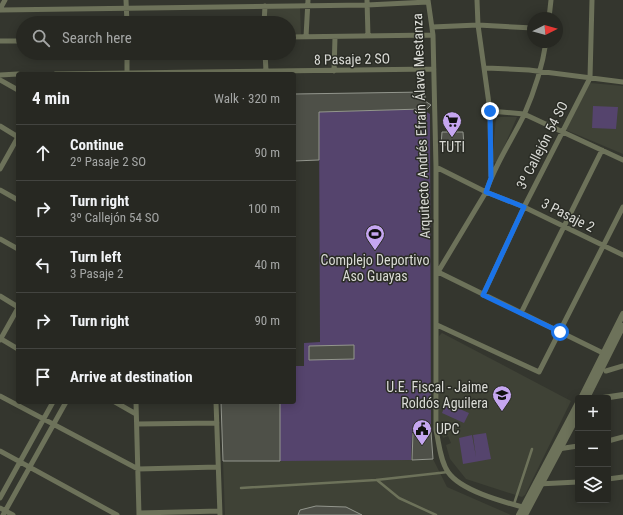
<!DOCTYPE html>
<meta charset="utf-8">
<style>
:root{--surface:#272822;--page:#33342f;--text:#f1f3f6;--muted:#a4a6a5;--line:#434440}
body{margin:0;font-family:"Roboto Condensed",sans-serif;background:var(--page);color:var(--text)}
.controls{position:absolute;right:12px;bottom:12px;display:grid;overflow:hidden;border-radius:4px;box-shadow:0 2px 10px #0003}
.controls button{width:36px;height:36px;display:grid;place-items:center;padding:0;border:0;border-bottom:1px solid var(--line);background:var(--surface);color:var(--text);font:20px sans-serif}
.compass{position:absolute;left:527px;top:12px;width:36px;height:36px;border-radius:50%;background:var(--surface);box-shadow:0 2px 10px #0003;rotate:85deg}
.stop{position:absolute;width:12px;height:12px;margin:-9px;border:3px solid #1a73e8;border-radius:50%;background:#fff}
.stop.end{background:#1a73e8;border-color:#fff;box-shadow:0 1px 4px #0008}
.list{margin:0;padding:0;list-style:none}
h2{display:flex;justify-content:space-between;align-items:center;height:52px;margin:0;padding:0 16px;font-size:17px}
h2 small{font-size:13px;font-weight:400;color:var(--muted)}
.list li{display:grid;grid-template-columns:26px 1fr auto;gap:12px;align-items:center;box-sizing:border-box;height:56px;padding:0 16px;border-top:1px solid var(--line)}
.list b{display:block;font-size:15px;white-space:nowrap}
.list p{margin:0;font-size:13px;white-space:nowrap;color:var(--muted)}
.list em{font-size:13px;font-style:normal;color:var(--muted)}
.icon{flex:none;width:22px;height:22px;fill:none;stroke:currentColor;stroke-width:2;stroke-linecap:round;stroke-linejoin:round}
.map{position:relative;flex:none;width:623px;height:515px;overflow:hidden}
.search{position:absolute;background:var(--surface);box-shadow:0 2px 10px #0003;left:16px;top:16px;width:280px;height:44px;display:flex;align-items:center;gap:10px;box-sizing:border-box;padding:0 14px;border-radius:22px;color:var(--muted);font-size:15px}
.panel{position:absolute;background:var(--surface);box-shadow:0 2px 10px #0003;left:16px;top:72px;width:280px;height:332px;border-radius:4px}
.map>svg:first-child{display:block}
</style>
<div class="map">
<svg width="623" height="515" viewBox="0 0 623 515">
<rect width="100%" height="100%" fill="#34362e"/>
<path fill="#3f4236" d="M300,7l1,28h-12v-12h-23v-15z
M590,83l33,3v68l-57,-24z
M496,117h21l-20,46 -5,-1z
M442,333l129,68 -46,94 -3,2 -56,-18 -16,-20 -4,-14 5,-2 -3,-7 -5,2 -4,-14v-88z
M433,459l14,28 64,28h-286l-2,-54z"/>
<path fill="#55446d" d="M593,106l25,1 -2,22 -24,-1z
M422,109l8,5 1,318h-19l-1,28 -131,1v-59h14v-36h10v-23l16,-1 -1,-230z
M446,403l23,10 -5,10 -22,-10z
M486,433l5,26 -28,5 -4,-26 13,-3 4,22 -3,-22z"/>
<path fill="#4e5048" stroke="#93968d" d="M425,92v9l6,4 -6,6 -3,-2 -103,3v48l-25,1v-67z
M442,132h21l1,13h-23z
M354,345v14l-45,1v-14z
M221,402h59v59h-57z
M431,432l2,27 -21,1 1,-27z
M316,506l30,1 16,8h-64l2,-5z"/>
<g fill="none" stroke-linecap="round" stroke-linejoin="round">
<path stroke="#6d725a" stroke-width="2.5" d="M377,480l22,18 37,17
M241,488l135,-8 72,-8
M514,504l18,-55"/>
<path stroke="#6d725a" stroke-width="5" d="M126,0l1,23
M367,0l1,36
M428,0l5,35 3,132v263c3,13 4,30 12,42 13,19 56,30 78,36
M477,0l1,25 12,86 1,65
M0,9l5,-9
M0,10l367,-5 61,-3
M549,18l2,-18
M264,23l1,-17
M432,27l46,-2 55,3
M289,37l144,-2
M306,37l2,-37
M0,41h23
M546,42c-4,27 -11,48 -22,73 -12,25 -29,49 -38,77l-48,80 167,82
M265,53l1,18
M486,68l43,2 94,12
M334,71l1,-34
M55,74l379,-5
M127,74v-21
M0,75l18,-1
M0,80l18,10
M490,111l34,3 99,46
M0,126l18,11
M436,167l50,25 38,15 99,48
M0,169l18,-32
M0,190l18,10
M0,239l18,10
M483,295l41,-88 66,-129 2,-78
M0,296l18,11
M521,313l81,-163
M437,325l102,47 84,-165
M1,339l17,10
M0,340l18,-32
M606,371l17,-5
M0,396l138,73 80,-2
M115,402l21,12
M136,402l3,113
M216,402l4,113
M137,424l80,-1
M608,441l15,-4
M558,449l20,-3
M0,451l117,64
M608,479l15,-2
M538,484l40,-2
M0,498l53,-96
M0,508l13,7
M139,513l81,-2
M3,515l63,-113"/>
<path stroke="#6d725a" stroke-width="6" d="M581,398l42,-84
M587,398l36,-72
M603,398l20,-3
M519,515l59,-112
M525,515l53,-100"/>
</g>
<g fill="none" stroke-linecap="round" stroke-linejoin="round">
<path stroke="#1a73e8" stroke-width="5" d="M490,111l1,67 -5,14 38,15 -41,88 77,37"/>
</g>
<defs>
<g id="supermarket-pin" transform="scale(1)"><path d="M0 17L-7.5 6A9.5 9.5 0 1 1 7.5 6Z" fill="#c5a6f0" stroke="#2a2c25"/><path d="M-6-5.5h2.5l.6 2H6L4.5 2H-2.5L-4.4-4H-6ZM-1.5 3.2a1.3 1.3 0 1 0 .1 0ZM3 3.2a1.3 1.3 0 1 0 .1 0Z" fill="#111"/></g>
<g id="stadium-pin" transform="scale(1)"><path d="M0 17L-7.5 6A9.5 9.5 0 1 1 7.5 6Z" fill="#c5a6f0" stroke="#2a2c25"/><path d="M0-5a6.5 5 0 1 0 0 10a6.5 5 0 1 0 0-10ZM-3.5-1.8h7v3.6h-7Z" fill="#111"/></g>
<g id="school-pin" transform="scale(1)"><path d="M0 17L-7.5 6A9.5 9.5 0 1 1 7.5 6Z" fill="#c5a6f0" stroke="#2a2c25"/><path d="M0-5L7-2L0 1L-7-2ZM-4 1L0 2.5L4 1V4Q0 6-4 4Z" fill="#111"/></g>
<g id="civic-pin" transform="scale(1)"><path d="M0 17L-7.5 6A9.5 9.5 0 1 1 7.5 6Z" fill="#c5a6f0" stroke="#2a2c25"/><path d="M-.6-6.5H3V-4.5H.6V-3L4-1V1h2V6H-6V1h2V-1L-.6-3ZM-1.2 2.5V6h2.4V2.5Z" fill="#111"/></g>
</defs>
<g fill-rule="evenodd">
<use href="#supermarket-pin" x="452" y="121"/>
<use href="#stadium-pin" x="375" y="234"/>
<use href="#school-pin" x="502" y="395"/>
<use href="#civic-pin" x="422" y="429"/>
</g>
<g text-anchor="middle" stroke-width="3" stroke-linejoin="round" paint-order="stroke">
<g font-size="14" fill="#dadbd6" stroke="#2a2c25">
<text transform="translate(352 59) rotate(-1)" y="5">8 Pasaje 2 SO</text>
<text transform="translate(421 126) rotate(-92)" y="5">Arquitecto Andrés Efraín Álava Mestanza</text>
<text transform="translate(542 145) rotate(-63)" y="5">3º Callejón 54 SO</text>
<text transform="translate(568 215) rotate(27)" y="5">3 Pasaje 2</text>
</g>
<g font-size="14" fill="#dadbd6" stroke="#2a2c25">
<text x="452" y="152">TUTI</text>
<text x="375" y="265">Complejo Deportivo<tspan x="375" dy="16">Aso Guayas</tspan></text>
<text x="488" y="392" text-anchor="end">U.E. Fiscal - Jaime<tspan x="488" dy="16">Roldós Aguilera</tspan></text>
<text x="436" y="434" text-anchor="start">UPC</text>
</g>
</g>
</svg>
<div class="controls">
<button>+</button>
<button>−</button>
<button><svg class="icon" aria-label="layers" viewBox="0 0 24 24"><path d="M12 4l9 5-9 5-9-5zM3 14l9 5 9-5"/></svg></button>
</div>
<svg class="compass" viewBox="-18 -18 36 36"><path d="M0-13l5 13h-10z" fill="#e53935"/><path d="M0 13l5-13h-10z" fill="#a4a6a5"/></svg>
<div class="stop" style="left:560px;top:332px"></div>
<div class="stop end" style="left:490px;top:111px"></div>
<div class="search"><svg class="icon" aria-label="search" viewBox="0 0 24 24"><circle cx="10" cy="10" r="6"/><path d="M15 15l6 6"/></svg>Search here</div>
<section class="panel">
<h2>4 min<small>Walk · 320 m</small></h2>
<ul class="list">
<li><svg class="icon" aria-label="ahead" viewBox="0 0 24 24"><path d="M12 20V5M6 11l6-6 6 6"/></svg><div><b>Continue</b><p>2º Pasaje 2 SO</p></div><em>90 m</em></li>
<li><svg class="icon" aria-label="right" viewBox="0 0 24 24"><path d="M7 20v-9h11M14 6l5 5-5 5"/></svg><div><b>Turn right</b><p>3º Callejón 54 SO</p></div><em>100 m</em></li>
<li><svg class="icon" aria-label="left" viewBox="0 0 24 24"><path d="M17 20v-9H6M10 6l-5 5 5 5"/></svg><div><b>Turn left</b><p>3 Pasaje 2</p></div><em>40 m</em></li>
<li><svg class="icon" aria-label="right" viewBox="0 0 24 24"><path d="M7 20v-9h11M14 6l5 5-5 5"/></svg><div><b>Turn right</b></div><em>90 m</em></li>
<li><svg class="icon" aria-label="arrive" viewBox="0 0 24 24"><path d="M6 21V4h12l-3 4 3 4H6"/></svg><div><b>Arrive at destination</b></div></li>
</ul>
</section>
</div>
